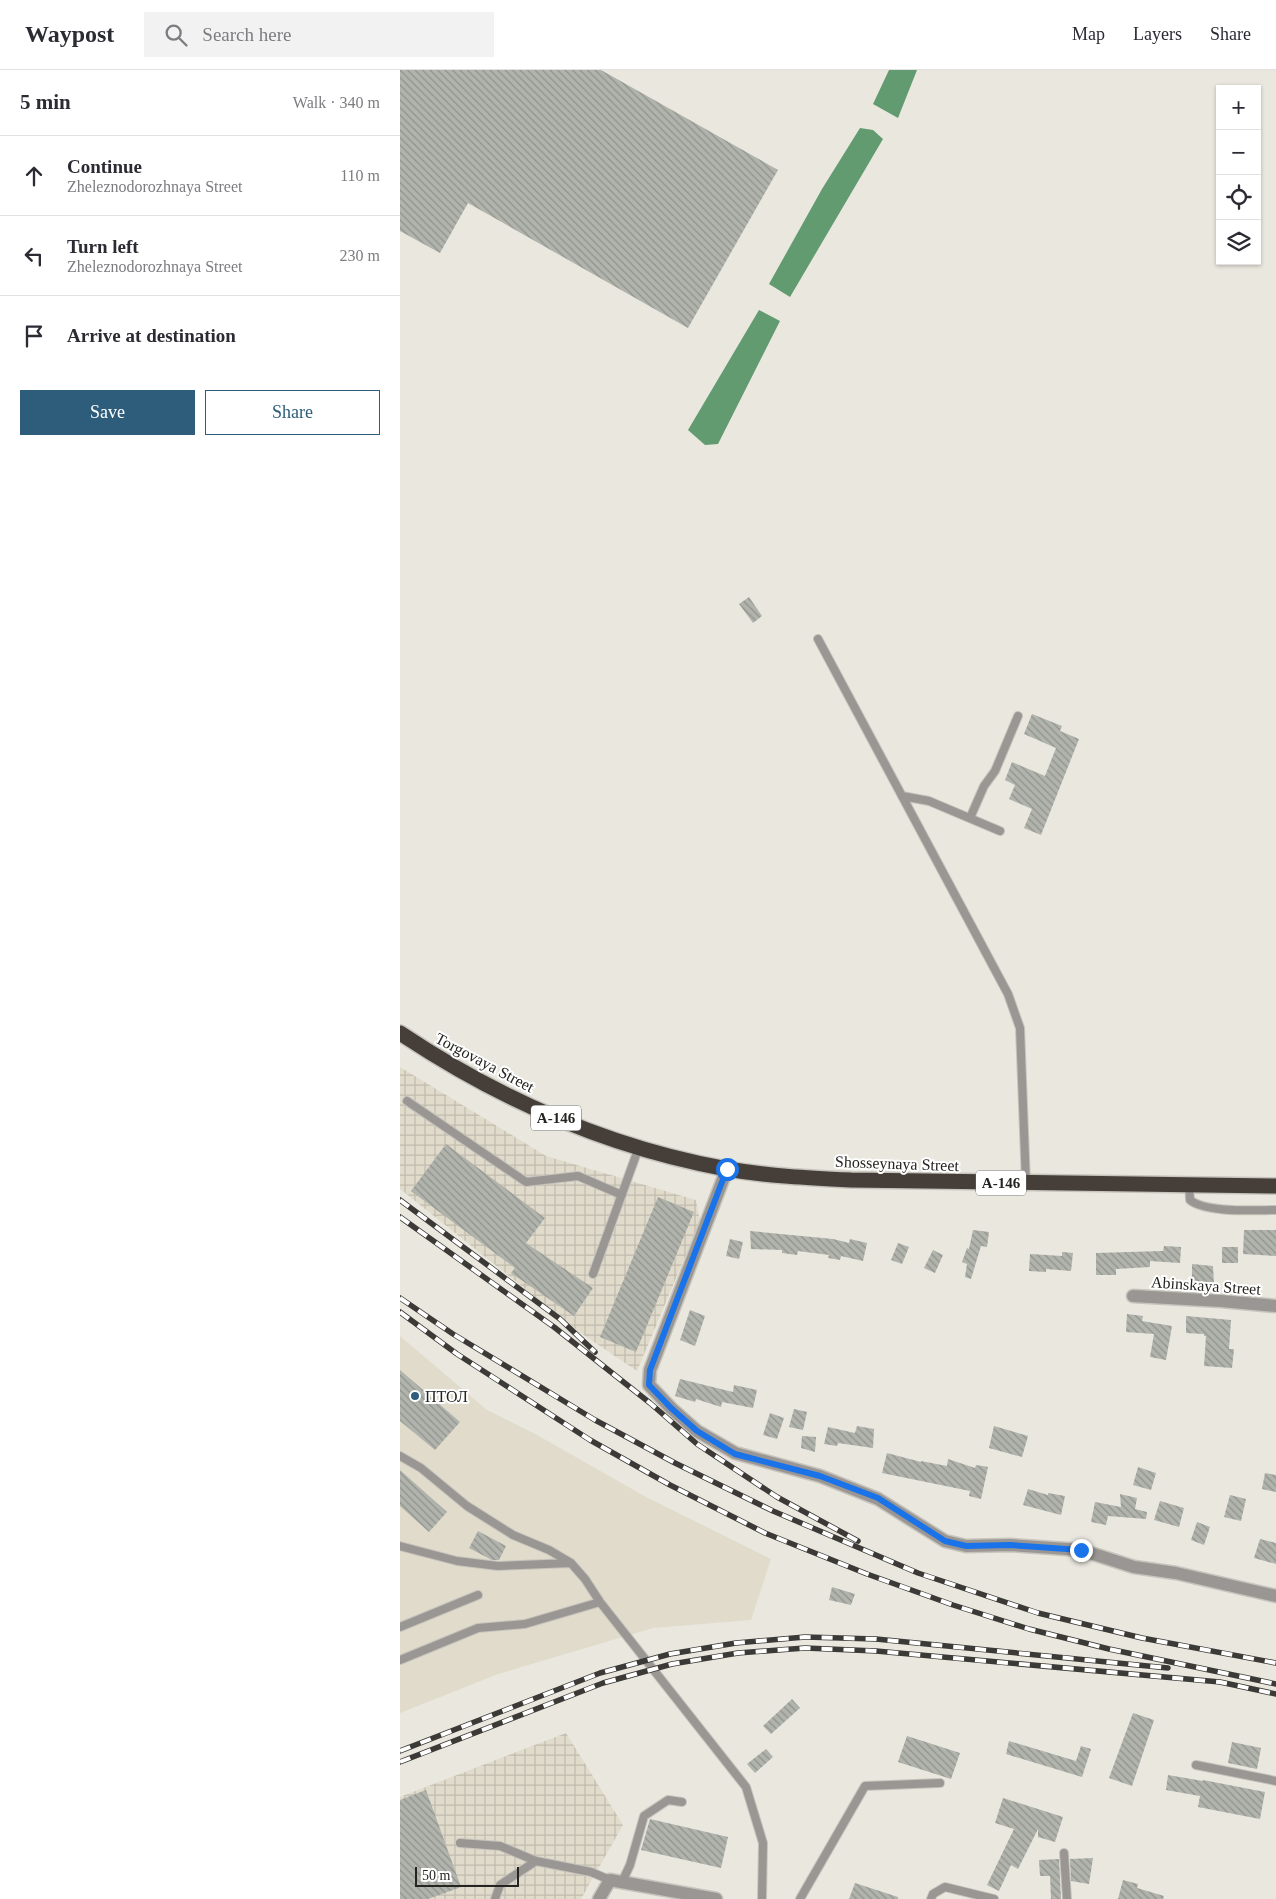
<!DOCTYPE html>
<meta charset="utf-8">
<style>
:root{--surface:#fff;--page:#f2f2f3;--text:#2b2b33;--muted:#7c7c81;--line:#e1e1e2;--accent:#2d5d7b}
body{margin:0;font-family:Georgia,serif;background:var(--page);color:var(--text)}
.controls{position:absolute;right:15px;top:15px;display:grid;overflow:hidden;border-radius:0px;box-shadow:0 1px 4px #0004}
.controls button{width:45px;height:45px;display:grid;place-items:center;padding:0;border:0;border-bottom:1px solid var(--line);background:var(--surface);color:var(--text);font:25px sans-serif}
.scale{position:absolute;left:15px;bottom:12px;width:104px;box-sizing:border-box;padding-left:5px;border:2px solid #252421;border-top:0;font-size:14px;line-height:18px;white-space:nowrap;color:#252421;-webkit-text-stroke:4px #fff;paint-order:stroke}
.stop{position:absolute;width:15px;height:15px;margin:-11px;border:4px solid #1a73e8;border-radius:50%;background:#fff}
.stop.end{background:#1a73e8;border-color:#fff;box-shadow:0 1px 5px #0008}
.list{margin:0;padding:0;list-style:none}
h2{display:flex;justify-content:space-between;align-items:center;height:65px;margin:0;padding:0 20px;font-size:21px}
h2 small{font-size:16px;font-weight:400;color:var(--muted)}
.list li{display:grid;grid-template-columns:32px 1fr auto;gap:15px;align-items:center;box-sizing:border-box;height:80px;padding:0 20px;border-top:1px solid var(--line)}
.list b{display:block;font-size:19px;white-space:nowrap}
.list p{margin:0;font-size:16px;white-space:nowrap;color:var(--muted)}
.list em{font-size:16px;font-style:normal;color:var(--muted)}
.actions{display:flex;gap:10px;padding:15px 20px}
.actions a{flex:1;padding:11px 0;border:1px solid var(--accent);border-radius:0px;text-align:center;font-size:18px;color:var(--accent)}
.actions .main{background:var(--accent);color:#fff}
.icon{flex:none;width:28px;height:28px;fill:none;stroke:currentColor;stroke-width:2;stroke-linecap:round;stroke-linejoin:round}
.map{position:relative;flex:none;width:876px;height:1829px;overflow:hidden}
header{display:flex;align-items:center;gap:30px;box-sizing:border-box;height:70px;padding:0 25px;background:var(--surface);border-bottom:1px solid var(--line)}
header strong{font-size:24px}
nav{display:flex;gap:28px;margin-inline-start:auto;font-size:18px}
.search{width:350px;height:45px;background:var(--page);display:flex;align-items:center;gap:12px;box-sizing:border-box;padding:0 18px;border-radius:0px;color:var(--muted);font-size:19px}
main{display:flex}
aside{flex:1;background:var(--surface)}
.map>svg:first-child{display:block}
</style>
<header>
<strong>Waypost</strong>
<div class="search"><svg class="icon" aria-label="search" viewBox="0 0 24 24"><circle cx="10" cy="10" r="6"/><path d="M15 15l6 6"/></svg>Search here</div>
<nav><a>Map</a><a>Layers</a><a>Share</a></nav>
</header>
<main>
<aside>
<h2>5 min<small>Walk · 340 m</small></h2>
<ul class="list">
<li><svg class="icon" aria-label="ahead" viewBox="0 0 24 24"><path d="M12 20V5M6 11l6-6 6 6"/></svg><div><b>Continue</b><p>Zheleznodorozhnaya Street</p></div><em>110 m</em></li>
<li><svg class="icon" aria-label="left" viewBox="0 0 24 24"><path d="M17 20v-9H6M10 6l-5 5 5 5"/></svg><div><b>Turn left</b><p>Zheleznodorozhnaya Street</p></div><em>230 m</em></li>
<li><svg class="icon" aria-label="arrive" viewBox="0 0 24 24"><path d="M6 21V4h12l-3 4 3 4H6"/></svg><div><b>Arrive at destination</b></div></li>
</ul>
<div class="actions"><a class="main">Save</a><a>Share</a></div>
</aside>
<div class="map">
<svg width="876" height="1829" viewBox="0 0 876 1829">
<defs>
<pattern id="industrial-grid" width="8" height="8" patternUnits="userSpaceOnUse" patternTransform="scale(1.25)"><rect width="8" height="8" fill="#e0dbcb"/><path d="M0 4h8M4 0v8" fill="none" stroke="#c0bcae"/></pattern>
<pattern id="building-back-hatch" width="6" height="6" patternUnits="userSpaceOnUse" patternTransform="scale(1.25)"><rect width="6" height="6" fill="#b1b4ac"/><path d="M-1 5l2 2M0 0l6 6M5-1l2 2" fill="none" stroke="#90928c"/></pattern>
</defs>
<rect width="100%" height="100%" fill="#e9e7de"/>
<path fill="#e0dbcb" d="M0,1266l87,74 50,25 109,62 125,62 -20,61 -98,8 -155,46 -98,39z"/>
<path fill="url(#industrial-grid)" d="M0,997l146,89 150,44 4,21 -63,150 -59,-40 -178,-142z
M166,1663l57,92 -42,74h-181v-102z"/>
<path fill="#639b70" d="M489,0h28l-19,48 -25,-14z
M460,58l13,2 10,9 -93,158 -21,-13 53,-95z
M359,240l21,11 -62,123 -13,1 -17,-15z"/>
<path fill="url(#building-back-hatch)" d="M0,0h201l177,100 -90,158 -220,-125 -28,50 -40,-22z
M349,527l13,19 -9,7 -14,-19z
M632,644l30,12 -2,5 19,8 -38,96 -17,-7 8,-19 -23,-10 6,-14 -10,-5 7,-18 33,14 11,-28 -32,-14z
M46,1074l99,74 -19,25 67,45 -19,28 -63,-43 4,-5 -104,-77z
M258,1127l36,15 -58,140 -36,-15z
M573,1160l16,2 -2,15 -6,-1 -10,33 -6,-2 2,-13 -5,-2 5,-14 2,1z
M844,1160h32v26l-33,-2z
M350,1161l83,8 16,4 1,-4 17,4 -4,18 -22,-5 -1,4 -12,-2 1,-3 -31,-4 -1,4 -15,-2v-3l-31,-1z
M330,1169l13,3 -4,17 -13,-3z
M498,1173l11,4 -7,17 -11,-4z
M764,1176l17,1 -1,16 -30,-2v6l-34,2v6h-20v-22l67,-2z
M822,1177h16v16h-16z
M533,1180l10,5 -8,18 -11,-5z
M662,1182l11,1 -2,18 -25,-2v3l-17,-1 1,-17 32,2z
M792,1194l21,2 1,18 -22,1z
M290,1240l15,6 -10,30 -15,-6z
M727,1244l16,2 -1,5 30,5 -6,34 -16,-3 4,-23 -28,-2z
M786,1246l45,4 -2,29h5l-2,19 -28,-2 2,-30h-2v-2l-18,-1z
M0,1300l60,52 -25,28 -35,-29z
M280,1309l53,13 1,-7 23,5 -4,18 -31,-6 -1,5 -25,-8 -1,3 -20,-6z
M394,1339l13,3 -4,18 -14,-3z
M370,1343l14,5 -7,21 -14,-4z
M457,1356l17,3 -1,19 -35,-5 -1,3 -13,-2 4,-17 27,6z
M594,1356l34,10 -6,21 -33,-9z
M402,1366l14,1 -1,15 -14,-4z
M487,1383l34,9v-1l26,5 1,-7 27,9 1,-3 12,2 -7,32 -12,-3 1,-5 -88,-18z
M738,1397l18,6 -5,17 -18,-5z
M0,1400l47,42 -18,20 -29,-26z
M865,1403l11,2v17l-14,-3z
M628,1419l20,6v-2l17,3 -4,19 -38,-10z
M720,1424l17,4 -2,11 12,3 -1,7 -38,-3 -2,9 -15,-3 4,-20 26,5z
M830,1425l16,4 -5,22 -17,-4z
M760,1431l24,7 -5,19 -25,-7z
M797,1452l13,5 -6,18 -13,-5z
M78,1461l28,15 -7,14h-7l-23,-12z
M860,1469l16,4v21l-22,-6z
M432,1517l23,7 -4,11 -22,-5z
M392,1629l8,9 -29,26 -8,-8z
M733,1643l21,7 -22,66 -23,-8z
M507,1666l53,17 -9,26 -53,-17z
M609,1671l67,20 5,-15 10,3 -9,28 -76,-23z
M832,1672l29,6 -4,21 -29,-6z
M366,1679l7,8 -18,16 -8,-9z
M768,1705l35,6v-1l62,12 -5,27 -62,-12 2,-11 -34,-6z
M26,1720l35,97 -33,12h-28v-99z
M603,1728l60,19 -8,25 -17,-5v-8l-20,40 -7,-4 -12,26 -12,-6 27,-56 -19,-6z
M250,1749l78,18 -7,31 -80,-18z
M693,1788l-4,26 -18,-3 -1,-22z
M659,1789l2,40h-10l-1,-23h-10l-1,-16z
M723,1810l15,4 -1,4 27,8 -1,3h-45z
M455,1813l43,14v2h-49z"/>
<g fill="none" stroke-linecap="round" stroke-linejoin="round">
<g stroke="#c6c4bc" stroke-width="10">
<path id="lane" d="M418,569l190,355 12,34 6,155
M502,726l27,5 71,30
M570,748l14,-32 11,-15 23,-55
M7,1031l119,81 52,-6 44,19
M789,1115l1,15c16,13 64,10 86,10
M193,1204l46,-127
M0,1386l21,12 46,38 46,29 36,15 22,13 14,16 15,23 146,185 17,56 -1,56
M0,1476l57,15 41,5 73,-3
M0,1557l78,-32
M0,1590l78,-32 47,-4 75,-22
M796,1695l80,16
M60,1773l40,3 36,15 55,11 19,8
M664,1783l3,46
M222,1812l8,-17 14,-49 24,-16 14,2
M95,1829l5,-14 36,-24
M400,1829l65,-113 75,-3
M531,1829l2,-5 12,-7 49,12"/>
</g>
<g stroke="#c6c4bc" stroke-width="15">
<path id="street" d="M327,1099l-77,201 -1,15 22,23 26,23 38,22 85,23 58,23 67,42 21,5 44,-1 71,5 53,17 42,6 100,23
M733,1226l88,5 55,5
M199,1829l11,-19 106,19"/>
</g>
<g stroke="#c6c4bc" stroke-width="18">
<path id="highway" d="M0,963c99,66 210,115 327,136 41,7 82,9 124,11l425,6"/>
</g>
<use href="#lane" stroke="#9a9694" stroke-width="8"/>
<use href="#street" stroke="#9a9694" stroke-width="12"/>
<use href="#highway" stroke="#453e39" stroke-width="15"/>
<g stroke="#3b3a36" stroke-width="5.5">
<path id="rail" d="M0,1130l160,119 35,33
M0,1147l154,110 96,76 47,41 80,53 81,44
M0,1228l53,36 142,86 80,43 98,48 145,62 120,40 104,25 134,25
M0,1242l57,42 133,86 80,45 95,48 102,41 86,31 76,24 80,20 167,35
M0,1681l200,-78 70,-19 66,-11 69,-6 71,2 292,29
M0,1692l203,-79 69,-19 66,-11 67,-5 71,3 344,31 56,12"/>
</g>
<use href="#rail" stroke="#fff" stroke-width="4" stroke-dasharray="11" stroke-linecap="butt"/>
</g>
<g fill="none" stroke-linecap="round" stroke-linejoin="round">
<path stroke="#1a73e8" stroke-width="6" d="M327,1099l-77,201 -1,15 22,23 26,23 38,23 85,22 58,22 67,43 21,5 44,-1 71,5"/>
</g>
<circle fill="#2d5d7b" stroke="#fff" stroke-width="2" cx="15" cy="1326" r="5"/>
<g text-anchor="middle" stroke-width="4" stroke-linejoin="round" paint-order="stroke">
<g fill="#fff" stroke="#666664" stroke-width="1">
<rect x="131" y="1035.5" width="50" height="25" rx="4"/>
<rect x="576" y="1100.5" width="50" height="25" rx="4"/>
</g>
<g font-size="15" font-weight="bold" fill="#252421">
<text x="156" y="1053">А-146</text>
<text x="601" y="1118">А-146</text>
</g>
<g font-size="16" fill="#252421" stroke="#fff">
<text transform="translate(85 992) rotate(28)" y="6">Torgovaya Street</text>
<text transform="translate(497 1093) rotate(2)" y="6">Shosseynaya Street</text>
<text transform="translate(806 1215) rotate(4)" y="6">Abinskaya Street</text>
</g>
<g font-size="16" fill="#252421" stroke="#fff" text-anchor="start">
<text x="25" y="1332">ПТОЛ</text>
</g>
</g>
</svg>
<div class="controls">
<button>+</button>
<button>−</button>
<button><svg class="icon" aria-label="locate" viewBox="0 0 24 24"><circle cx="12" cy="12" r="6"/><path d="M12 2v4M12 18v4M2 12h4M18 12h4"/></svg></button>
<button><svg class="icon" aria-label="layers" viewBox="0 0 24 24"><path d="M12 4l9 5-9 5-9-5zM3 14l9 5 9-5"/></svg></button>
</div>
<div class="scale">50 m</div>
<div class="stop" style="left:327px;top:1099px"></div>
<div class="stop end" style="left:681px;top:1480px"></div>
</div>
</main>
